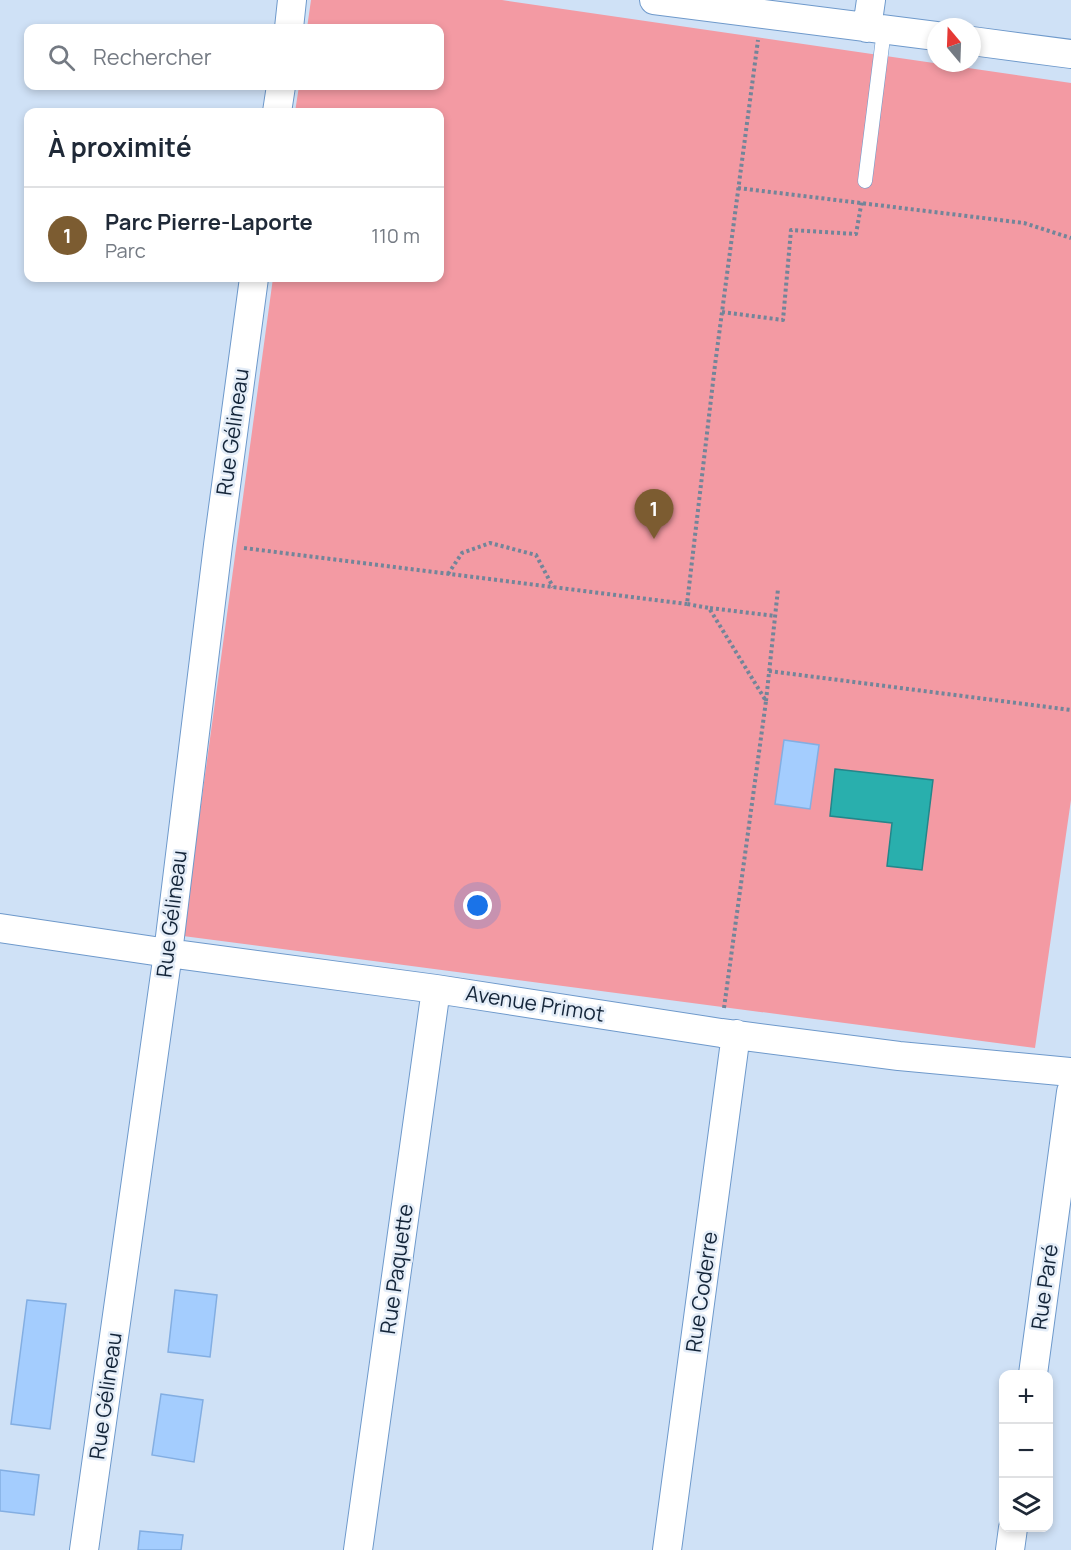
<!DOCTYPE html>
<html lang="fr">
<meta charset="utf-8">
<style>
:root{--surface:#fff;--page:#f2f2f3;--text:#1f2937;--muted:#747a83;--line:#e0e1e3;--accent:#7c5c31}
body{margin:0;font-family:Manrope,sans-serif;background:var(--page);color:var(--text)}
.controls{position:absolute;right:18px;bottom:18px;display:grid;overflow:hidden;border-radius:12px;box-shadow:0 3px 9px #0003}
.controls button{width:54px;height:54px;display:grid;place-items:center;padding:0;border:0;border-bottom:2px solid var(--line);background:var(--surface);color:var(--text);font:30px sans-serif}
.compass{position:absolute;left:927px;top:18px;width:54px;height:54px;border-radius:50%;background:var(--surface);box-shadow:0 3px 9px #0003;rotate:341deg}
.you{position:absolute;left:478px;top:906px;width:21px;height:21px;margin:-15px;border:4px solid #fff;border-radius:50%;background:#1a73e8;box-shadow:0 0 0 9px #1a73e833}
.badge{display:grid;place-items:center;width:39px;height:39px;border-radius:50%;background:var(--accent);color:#fff;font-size:20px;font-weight:700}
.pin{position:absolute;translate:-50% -50px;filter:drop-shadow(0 2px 3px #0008)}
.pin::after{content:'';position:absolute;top:32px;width:21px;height:18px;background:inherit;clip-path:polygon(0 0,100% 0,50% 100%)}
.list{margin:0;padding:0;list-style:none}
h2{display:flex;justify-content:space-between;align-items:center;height:78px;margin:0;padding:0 24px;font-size:26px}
h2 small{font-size:20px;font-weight:400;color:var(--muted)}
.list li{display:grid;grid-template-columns:39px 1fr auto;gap:18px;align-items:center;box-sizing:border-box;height:96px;padding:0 24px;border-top:2px solid var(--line)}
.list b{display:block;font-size:22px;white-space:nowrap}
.list p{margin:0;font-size:20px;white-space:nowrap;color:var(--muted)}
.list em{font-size:20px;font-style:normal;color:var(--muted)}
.icon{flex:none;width:33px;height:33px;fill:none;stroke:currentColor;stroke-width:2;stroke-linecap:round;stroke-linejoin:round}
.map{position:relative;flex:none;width:1071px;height:1550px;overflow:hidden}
.search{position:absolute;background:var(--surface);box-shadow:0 3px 9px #0003;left:24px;top:24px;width:420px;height:66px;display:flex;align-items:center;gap:15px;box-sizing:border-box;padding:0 21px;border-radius:12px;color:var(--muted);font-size:22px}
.panel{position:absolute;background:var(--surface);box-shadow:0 3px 9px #0003;left:24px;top:108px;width:420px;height:174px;border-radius:12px}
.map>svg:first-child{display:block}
</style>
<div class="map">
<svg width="1071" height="1550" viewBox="0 0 1071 1550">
<rect width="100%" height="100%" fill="#cfe1f6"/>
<path fill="#f39aa3" d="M311,0h191l569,83v717l-36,248 -852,-112 90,-658h167v-166h-145l4,-26h141v-58h-133z"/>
<path fill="#29afad" stroke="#23868a" stroke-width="1.5" d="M835,769l98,11 -11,90 -35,-4 5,-43 -62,-7z"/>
<path fill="#a4cdfe" stroke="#83aee2" stroke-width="1.5" d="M784,740l35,5 -9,64 -35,-5z
M175,1290l42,5 -7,62 -42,-5z
M27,1300l39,4 -16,125 -39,-5z
M161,1394l42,6 -9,62 -42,-7z
M0,1470l39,5 -5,40 -34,-4z
M140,1531l43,4 -2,15h-43z"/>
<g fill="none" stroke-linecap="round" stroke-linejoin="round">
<g stroke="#6e99cb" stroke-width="15">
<path id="lane" d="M865,181l19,-151"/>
</g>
<g stroke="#6e99cb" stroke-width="30">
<path id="street" d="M654,0l282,36
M289,28l3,-28
M867,28l4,-28
M972,41l99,13
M277,112l4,-26
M0,928l168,25 268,36 285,44 178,23 172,16
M1033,1374l38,-282
M84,1550l84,-597 50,-408 36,-267
M358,1550l78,-561
M667,1550l69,-516
M1010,1550l3,-22"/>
</g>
<path stroke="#738599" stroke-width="4" stroke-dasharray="3 3" stroke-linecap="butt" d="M738,188l286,35 47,15
M722,312l61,8 8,-90 65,4 6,-34
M244,548l443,56
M448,574l14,-21 28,-10 46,12 17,32
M710,608l65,8
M769,671l302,39
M766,701l12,-112
M724,1008l42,-307 -57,-93 -22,-4 28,-239 43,-325"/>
<use href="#lane" stroke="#fff" stroke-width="14"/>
<use href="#street" stroke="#fff" stroke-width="28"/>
</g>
<g text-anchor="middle" stroke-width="5" stroke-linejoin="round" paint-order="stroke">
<g font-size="21" fill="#142539" stroke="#e4edf8">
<text transform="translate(233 432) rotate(-82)" y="7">Rue Gélineau</text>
<text transform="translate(172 914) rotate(-83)" y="7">Rue Gélineau</text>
<text transform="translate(535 1004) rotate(9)" y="7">Avenue Primot</text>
<text transform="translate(397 1269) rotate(-82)" y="7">Rue Paquette</text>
<text transform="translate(1045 1287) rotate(-82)" y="7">Rue Paré</text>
<text transform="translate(702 1292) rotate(-82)" y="7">Rue Coderre</text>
<text transform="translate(106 1396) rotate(-82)" y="7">Rue Gélineau</text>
</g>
</g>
</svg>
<div class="controls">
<button>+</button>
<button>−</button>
<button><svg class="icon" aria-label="layers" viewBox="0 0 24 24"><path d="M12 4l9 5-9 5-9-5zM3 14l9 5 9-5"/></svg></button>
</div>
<svg class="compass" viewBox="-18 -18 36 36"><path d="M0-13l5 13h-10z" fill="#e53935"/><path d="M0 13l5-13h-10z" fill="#747a83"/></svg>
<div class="you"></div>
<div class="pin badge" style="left:654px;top:539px">1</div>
<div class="search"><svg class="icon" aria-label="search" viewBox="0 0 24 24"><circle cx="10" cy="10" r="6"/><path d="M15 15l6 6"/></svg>Rechercher</div>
<section class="panel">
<h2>À proximité<small></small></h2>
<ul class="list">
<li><span class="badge">1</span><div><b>Parc Pierre-Laporte</b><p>Parc</p></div><em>110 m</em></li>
</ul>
</section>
</div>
